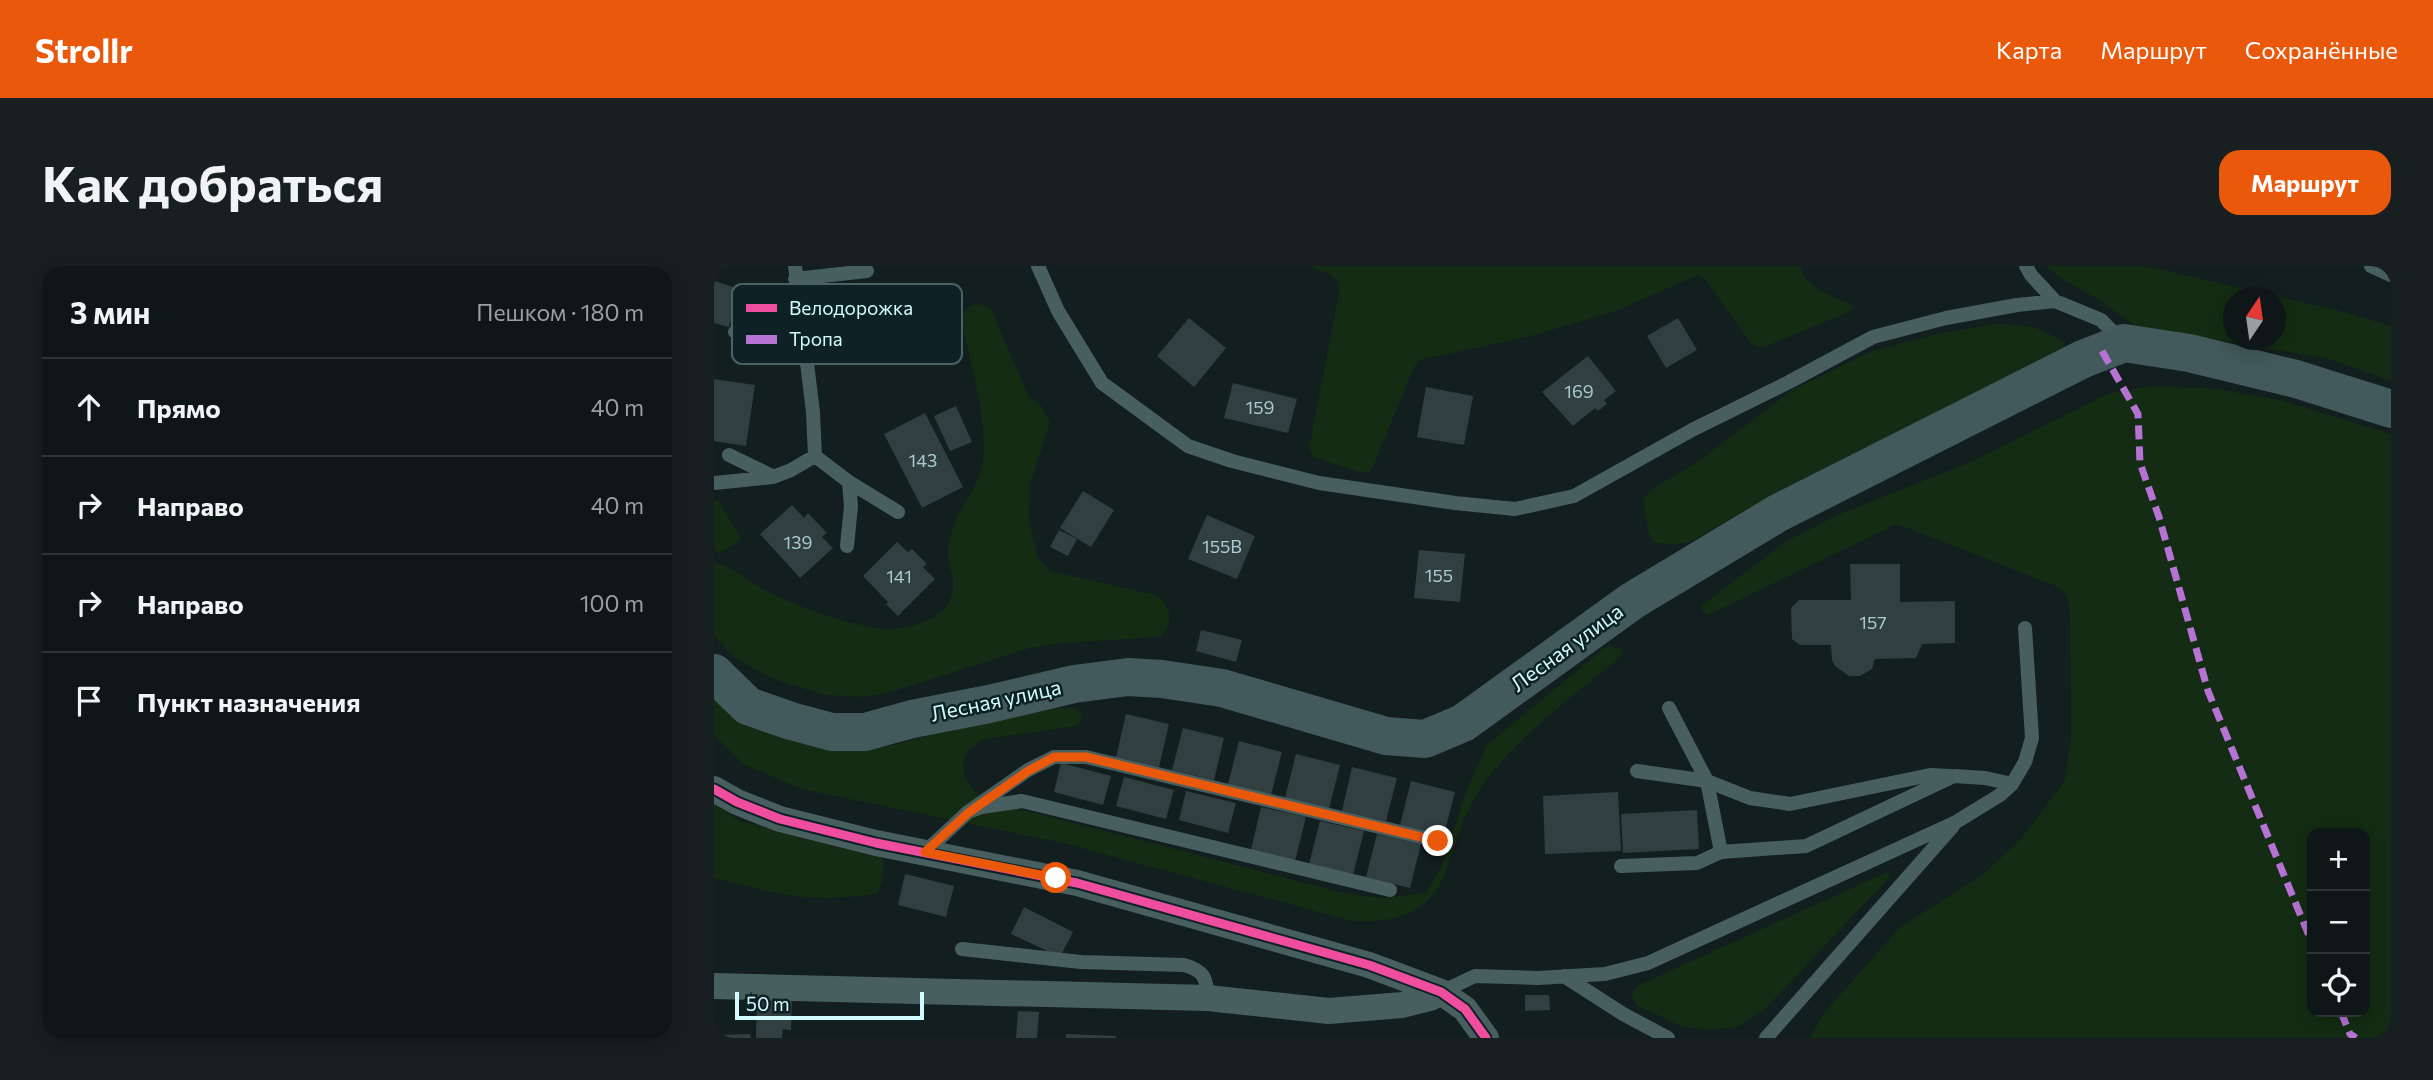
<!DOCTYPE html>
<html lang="ru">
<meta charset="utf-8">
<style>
:root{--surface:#0e1617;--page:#171f20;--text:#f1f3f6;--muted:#9b9fa1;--line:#2e3536;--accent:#ea580c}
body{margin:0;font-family:Commissioner,sans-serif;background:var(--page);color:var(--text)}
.controls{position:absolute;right:21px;bottom:21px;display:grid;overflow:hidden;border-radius:14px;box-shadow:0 4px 18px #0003}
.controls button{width:63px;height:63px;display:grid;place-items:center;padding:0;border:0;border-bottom:2px solid var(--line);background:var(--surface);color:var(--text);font:35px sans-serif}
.compass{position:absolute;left:1509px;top:21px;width:63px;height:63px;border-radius:50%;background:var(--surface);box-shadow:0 4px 18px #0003;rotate:13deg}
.scale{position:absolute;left:21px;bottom:18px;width:189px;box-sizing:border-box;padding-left:7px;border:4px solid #d1fbff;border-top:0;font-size:19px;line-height:24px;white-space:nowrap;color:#d1fbff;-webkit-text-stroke:5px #0e2124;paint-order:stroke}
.stop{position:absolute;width:21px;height:21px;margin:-16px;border:5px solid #ea580c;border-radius:50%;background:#fff}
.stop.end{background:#ea580c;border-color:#fff;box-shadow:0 2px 7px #0008}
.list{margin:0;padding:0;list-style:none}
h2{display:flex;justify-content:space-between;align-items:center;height:91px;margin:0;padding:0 28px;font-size:30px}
h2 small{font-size:23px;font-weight:400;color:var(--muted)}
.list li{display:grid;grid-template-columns:46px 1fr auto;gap:21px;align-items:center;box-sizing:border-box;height:98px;padding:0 28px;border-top:2px solid var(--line)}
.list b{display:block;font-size:26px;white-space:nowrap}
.list em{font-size:23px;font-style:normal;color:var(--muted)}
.icon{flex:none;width:38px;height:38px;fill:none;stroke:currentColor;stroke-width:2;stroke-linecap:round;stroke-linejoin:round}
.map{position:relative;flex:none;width:1677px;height:772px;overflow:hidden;border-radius:21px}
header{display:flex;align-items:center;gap:42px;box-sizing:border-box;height:98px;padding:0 35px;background:var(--accent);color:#fff}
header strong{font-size:33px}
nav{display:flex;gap:38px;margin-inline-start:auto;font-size:24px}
.intro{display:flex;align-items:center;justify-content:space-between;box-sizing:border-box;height:168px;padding:0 42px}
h1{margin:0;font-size:49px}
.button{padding:18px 32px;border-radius:21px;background:var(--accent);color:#fff;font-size:24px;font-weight:700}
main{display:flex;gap:42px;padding:0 42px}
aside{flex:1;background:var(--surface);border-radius:21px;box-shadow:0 4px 18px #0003}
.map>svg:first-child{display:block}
</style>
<header>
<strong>Strollr</strong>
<nav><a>Карта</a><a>Маршрут</a><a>Сохранённые</a></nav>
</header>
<div class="intro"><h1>Как добраться</h1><a class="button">Маршрут</a></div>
<main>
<aside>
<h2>3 мин<small>Пешком · 180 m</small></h2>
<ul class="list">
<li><svg class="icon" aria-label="ahead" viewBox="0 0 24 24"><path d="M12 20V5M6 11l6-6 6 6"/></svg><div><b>Прямо</b></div><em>40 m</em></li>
<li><svg class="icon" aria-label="right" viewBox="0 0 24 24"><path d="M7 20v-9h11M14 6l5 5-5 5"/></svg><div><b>Направо</b></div><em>40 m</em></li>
<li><svg class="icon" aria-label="right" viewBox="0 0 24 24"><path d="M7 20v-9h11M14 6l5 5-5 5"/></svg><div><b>Направо</b></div><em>100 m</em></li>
<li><svg class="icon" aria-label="arrive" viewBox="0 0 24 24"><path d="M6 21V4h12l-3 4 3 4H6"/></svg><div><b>Пункт назначения</b></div></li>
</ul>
</aside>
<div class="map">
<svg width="1677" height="772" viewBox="0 0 1677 772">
<rect width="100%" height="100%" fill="#131e1f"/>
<path fill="#132c13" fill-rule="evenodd" d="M594,0h492c9,27 33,28 54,40l-3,5 -82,34 -10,2 -9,-5 -44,-62 -8,-5 -82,36 -81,24 -115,25 -7,9 -39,96 -4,6 -8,2 -48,-16 -5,-8 30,-157 -1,-10 -9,-8z
M1333,0h94l17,3 182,42 51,15v55l-62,-22 -188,-32c-18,-7 -27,-17 -42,-27 -18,-12 -39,-19 -52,-34zM1520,32h42v42h-42z
M266,38l11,5 38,88 11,7 10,19 -20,61 -1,32 3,19 7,24 11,12 106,24c16,10 18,29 4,42l-97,6 -33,5 -136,43 -30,6 -40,-2 -51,-16 -38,-21 -21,-22v-74c15,3 36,20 51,28 33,17 73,31 110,38 28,5 74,-7 78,-39 2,-14 -8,-28 -5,-42 3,-12 6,-24 12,-35 7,-14 18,-28 21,-43 10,-38 -10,-102 -18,-141v-15l8,-8z
M1282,58c29,1 44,1 68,19l3,12 -299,142 -77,45 -21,3 -17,-3 -4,-9 -6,-34 10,-11 43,-25 96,-73 80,-39 69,-18z
M1440,120l63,3 63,11 111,34v604h-581l14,-25 76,-86 81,-51 39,-36 45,-60 6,-44 -1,-126 -3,-15 -11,-9 -159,-62 -189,91 -7,-5v-4l84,-64 50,-26 133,-53 142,-70zM1598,567h53v179h-53z
M4,234l24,39 -24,15 -4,-6v-46z
M893,380l16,3 -2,7c-43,37 -99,77 -133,122 -9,12 -19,28 -24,42 -9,22 -17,61 -34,78 -22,22 -48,24 -78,23l-289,-78 -262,-54 -58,-25 -29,-29v-38l109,47 61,3 97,-25 77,-14h16l8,6 -1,8 -5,4 -95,14 -13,11 -5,13 2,13 16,22 367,95 36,4 42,-5 16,-28 26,-78 19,-42z
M0,538l26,17 140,35 4,5 -2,21 -4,11c-62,12 -104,0 -164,-15z
M1173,606l3,2 -2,5 -122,129 -29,19 -26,3 -28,-3 -47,-22 -5,-10 6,-9z"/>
<path fill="#313f41" d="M0,15l26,8 -11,38 -15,-4z
M192,22l24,56 -49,21 -7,-16 5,-2 -8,-18 -5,2 -9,-21z
M475,52l37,30 -32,39 -37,-31z
M964,52l19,32 -31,18 -19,-32z
M874,90l28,35 -12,9 3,4 -9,7 -3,-3 -22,18 -31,-34z
M0,113l41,6 -9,61 -32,-5z
M519,117l64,16 -9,34 -64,-15z
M712,121l47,9 -9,49 -47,-8z
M242,140l16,36 -22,9 -16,-35z
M211,147l38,74 -41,21 -38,-74z
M369,225l31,19 -23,37 -31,-19z
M78,239l12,13 4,-5 19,20 -5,4 11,11 -33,30 -40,-44z
M493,249l48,21 -18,43 -49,-20z
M345,264l18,9 -9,17 -18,-9z
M183,276l11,10 4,-3 15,15 -4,3 12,12 -37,37 -12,-12 2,-2 -25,-26z
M705,284l46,4 -5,48 -46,-4z
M1136,298h50v38l55,-1v42l-33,1 -6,14 -41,1 -3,10 -12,7h-11l-14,-10 -3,-6 -1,-15h-31l-8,-6 -1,-31 8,-8h52z
M487,364l41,10 -6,22 -40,-11z
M412,448l43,10 -10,43 -43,-10z
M469,462l41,10 -10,42 -42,-10z
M525,475l43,11 -11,43 -43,-11z
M582,488l44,11 -11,44 -44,-11z
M347,497l50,13 -8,29 -49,-13z
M638,501l45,11 -11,43 -44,-10z
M410,511l50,13 -8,29 -50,-13z
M697,515l44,11 -11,43 -44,-10z
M472,525l50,12 -8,30 -49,-13z
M904,526l3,59 -76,3 -2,-58z
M547,541l45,10 -11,44 -44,-11z
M983,544l2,39 -76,4 -2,-39z
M606,555l44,10 -11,44 -44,-11z
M663,568l44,10 -11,44 -44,-11z
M191,608l49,12 -8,31 -48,-12z
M310,641l49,25 -13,25 -49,-23z
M811,729h24l1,15 -25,1z
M43,731l35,1 -1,32 -8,-1 -1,9h-26z
M304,745l21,1 -2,26h-21z
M36,768l1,4h-37v-3z
M352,768l50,2v2h-50z"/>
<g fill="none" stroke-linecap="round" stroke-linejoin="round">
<path stroke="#485f60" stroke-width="14" d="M324,0l20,45 44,72 86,63 44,15 87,22 136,20 60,6 59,-13 118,-66 97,-48 84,-45 73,-19 71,-13 38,-4 46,19 22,22
M1312,0l5,9 24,26
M1657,0l20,9
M81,13l72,-8
M21,66l69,5
M15,189l43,21
M101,190l34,26 49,30
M0,217l59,-6 18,-7 24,-14 -2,-44 -18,-146
M133,280l4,-40 -2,-24
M955,442l38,73 14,71
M923,505l70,10 43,17 40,6 140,-29 20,1
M254,546l60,-42 26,-13h32l352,84
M211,586l43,-40 14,-5 40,-6 368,89
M907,600l76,-3 24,-11 85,-6 148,-70 31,2 27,6
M248,683l119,13 103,3c21,6 22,13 24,33
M850,710l59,38 45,24
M727,726l34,-16 63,2 67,-4 43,-11 308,-141 44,-27 12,-11 13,-22 7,-24 -7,-110
M1052,772l187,-212"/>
<path stroke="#485f60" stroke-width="26" d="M0,523l23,13 43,17 96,24 201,40 292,82 72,27 24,17 21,29
M0,720l494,12 121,13 73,-6 28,-7 11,-6"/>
<path stroke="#425a5b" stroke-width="38" d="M0,407l34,33 43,15 41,11h33l47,-13 77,-15 85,-20 54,-7 34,2 60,9 164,48 39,3 38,-16 169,-122 146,-88 305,-154 41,-16 65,10 107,26 95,30"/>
<path stroke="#b673d3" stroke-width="7" stroke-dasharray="14 7" stroke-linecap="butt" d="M1388,85l36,63 2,49 19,54 49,174 104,252
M1627,746l9,22 6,4"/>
<g stroke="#0e2124" stroke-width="13">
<path id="cycleway" d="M0,523l23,13 43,17 96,24 201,40 292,82 72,27 24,17 21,29"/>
</g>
<use href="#cycleway" stroke="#ef4d9e" stroke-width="9"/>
</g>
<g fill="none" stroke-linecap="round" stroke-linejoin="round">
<path stroke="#ea580c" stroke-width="9" d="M342,612l-131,-26 43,-39 60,-42 26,-14h32l352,84"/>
</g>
<g text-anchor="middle" stroke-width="5" stroke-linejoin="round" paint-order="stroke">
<g font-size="18" fill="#a9ccd0">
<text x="865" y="132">169</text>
<text x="546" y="148">159</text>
<text x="209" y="201">143</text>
<text x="84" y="283">139</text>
<text x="508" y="287">155В</text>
<text x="725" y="316">155</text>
<text x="185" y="317">141</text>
<text x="1159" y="363">157</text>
</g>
<g font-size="21" fill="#d1fbff" stroke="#0e2124">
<text transform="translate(853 382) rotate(-36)" y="7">Лесная улица</text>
<text transform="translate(282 435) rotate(-12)" y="7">Лесная улица</text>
</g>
</g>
<rect x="18" y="18" width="230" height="80" rx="10" fill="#0e2124" stroke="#486266" stroke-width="2"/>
<rect x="32" y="38" width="31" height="8" fill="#ef4d9e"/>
<rect x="32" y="69" width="31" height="9" fill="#b673d3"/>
<g font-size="19" fill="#d1fbff">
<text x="75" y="49">Велодорожка</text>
<text x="75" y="80">Тропа</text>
</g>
</svg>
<div class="controls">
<button>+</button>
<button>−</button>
<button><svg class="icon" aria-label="locate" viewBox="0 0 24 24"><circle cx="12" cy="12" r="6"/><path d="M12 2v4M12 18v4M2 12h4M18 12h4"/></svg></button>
</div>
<svg class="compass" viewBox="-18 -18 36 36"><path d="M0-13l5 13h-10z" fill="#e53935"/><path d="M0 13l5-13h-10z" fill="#9b9fa1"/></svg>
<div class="scale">50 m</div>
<div class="stop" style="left:342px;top:612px"></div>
<div class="stop end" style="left:724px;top:575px"></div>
</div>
</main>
